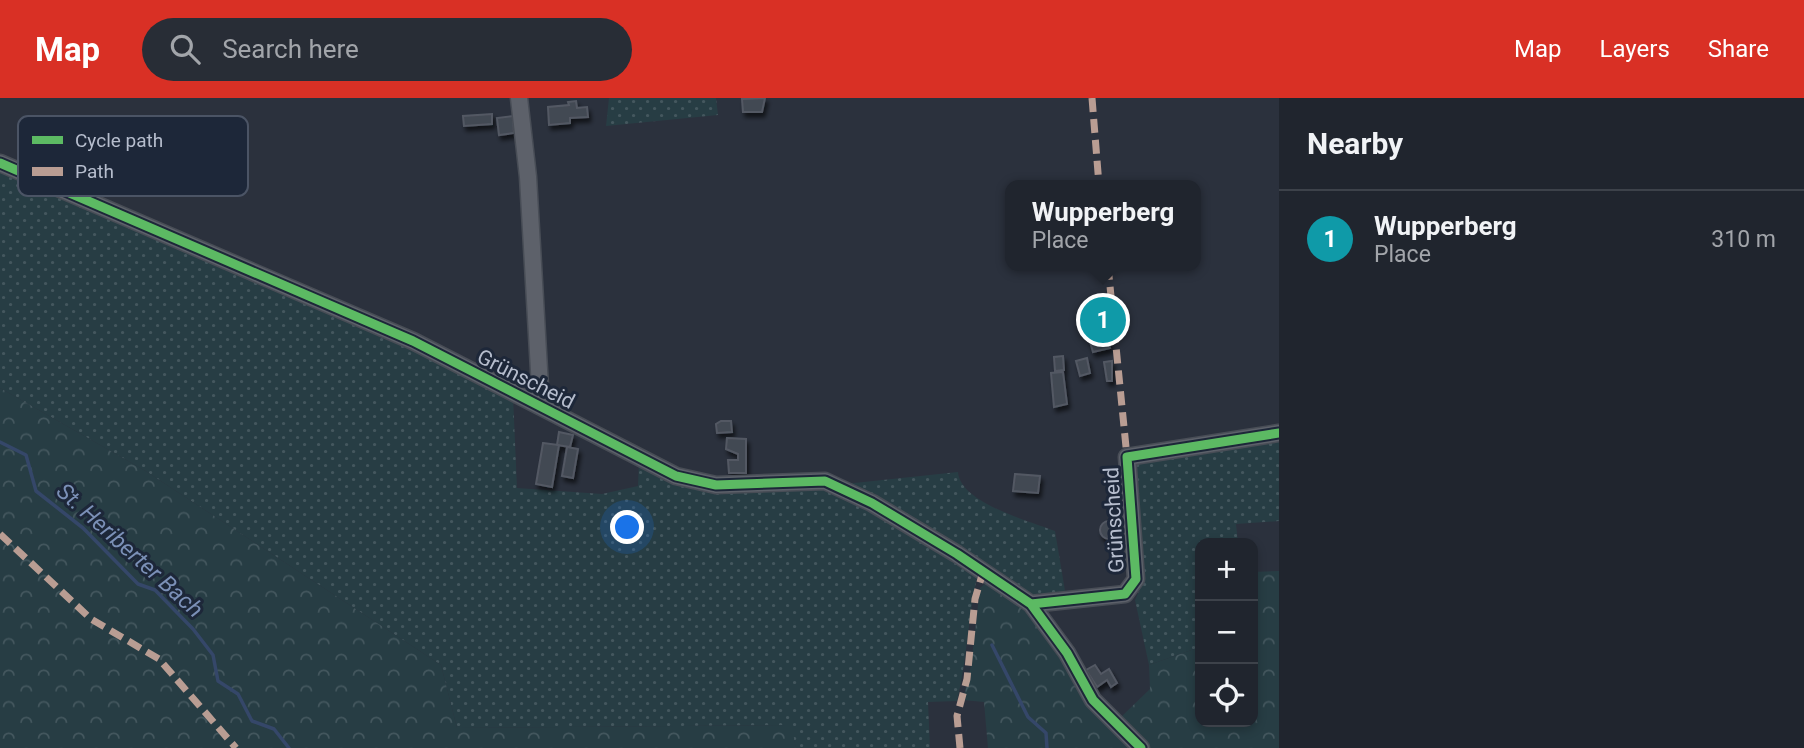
<!DOCTYPE html>
<meta charset="utf-8">
<style>
:root{--surface:#20252e;--page:#282d36;--text:#f1f3f6;--muted:#a2a5aa;--line:#3d424a;--accent:#d93025}
body{margin:0;font-family:Roboto,sans-serif;background:var(--page);color:var(--text)}
.controls{position:absolute;right:21px;bottom:21px;display:grid;overflow:hidden;border-radius:14px;box-shadow:0 4px 10px #0003}
.controls button{width:63px;height:63px;display:grid;place-items:center;padding:0;border:0;border-bottom:2px solid var(--line);background:var(--surface);color:var(--text);font:35px sans-serif}
.you{position:absolute;left:628px;top:430px;width:24px;height:24px;margin:-18px;border:5px solid #fff;border-radius:50%;background:#1a73e8;box-shadow:0 0 0 10px #1a73e833}
.badge{display:grid;place-items:center;width:46px;height:46px;border-radius:50%;background:var(--accent);color:#fff;font-size:23px;font-weight:700}
.pin{position:absolute;translate:-50% -50%;border:4px solid #fff;box-shadow:0 2px 7px #0006}
.popup{position:absolute;left:1005px;top:82px;width:196px;height:91px;box-sizing:border-box;display:grid;place-content:center;border-radius:14px;background:var(--surface);filter:drop-shadow(0 2px 5px #0005);font-size:23px;white-space:nowrap;color:var(--muted)}
.popup b{font-size:26px;color:var(--text)}
.popup::after{content:'';position:absolute;left:50%;top:100%;margin-left:-14px;border:14px solid transparent;border-top-color:var(--surface)}
.list{margin:0;padding:0;list-style:none}
h2{display:flex;justify-content:space-between;align-items:center;height:91px;margin:0;padding:0 28px;font-size:30px}
h2 small{font-size:23px;font-weight:400;color:var(--muted)}
.list li{display:grid;grid-template-columns:46px 1fr auto;gap:21px;align-items:center;box-sizing:border-box;height:98px;padding:0 28px;border-top:2px solid var(--line)}
.list b{display:block;font-size:26px;white-space:nowrap}
.list p{margin:0;font-size:23px;white-space:nowrap;color:var(--muted)}
.list em{font-size:23px;font-style:normal;color:var(--muted)}
.icon{flex:none;width:38px;height:38px;fill:none;stroke:currentColor;stroke-width:2;stroke-linecap:round;stroke-linejoin:round}
.map{position:relative;flex:none;width:1279px;height:650px;overflow:hidden}
header{display:flex;align-items:center;gap:42px;box-sizing:border-box;height:98px;padding:0 35px;background:var(--accent);color:#fff}
header strong{font-size:33px}
nav{display:flex;gap:38px;margin-inline-start:auto;font-size:24px}
.search{width:490px;height:63px;background:var(--page);display:flex;align-items:center;gap:18px;box-sizing:border-box;padding:0 24px;border-radius:38px;color:var(--muted);font-size:26px}
main{display:flex}
aside{flex:1;background:var(--surface)}
.map>svg:first-child{display:block}
</style>
<header>
<strong>Map</strong>
<div class="search"><svg class="icon" aria-label="search" viewBox="0 0 24 24"><circle cx="10" cy="10" r="6"/><path d="M15 15l6 6"/></svg>Search here</div>
<nav><a>Map</a><a>Layers</a><a>Share</a></nav>
</header>
<main>
<div class="map">
<svg width="1279" height="650" viewBox="0 0 1279 650">
<defs>
<pattern id="green-dots" width="8" height="8" patternUnits="userSpaceOnUse" patternTransform="scale(1.75)"><rect width="8" height="8" fill="#273d44"/><path d="M2 2h.1M6 6h.1" fill="none" stroke="#44575e" stroke-width="1.8" stroke-linecap="round"/></pattern>
<pattern id="forest-crowns" width="20" height="18" patternUnits="userSpaceOnUse" patternTransform="scale(1.75)"><rect width="20" height="18" fill="#273d44"/><path d="M2 6a3 3 0 1 1 6 0M12 15a3 3 0 1 1 6 0" fill="none" stroke="#44575e"/></pattern>
<filter id="shadow"><feDropShadow dx="2.5" dy="4.5" stdDeviation="2" flood-color="#0009"/></filter>
</defs>
<rect width="100%" height="100%" fill="#2b313d"/>
<path fill="url(#green-dots)" d="M609,0h107l2,17 -112,11z
M0,70l411,180 102,48 4,92 85,6 36,-8 1,-24 76,29 109,-1 38,14 113,67 2,6c-9,41 -10,83 -20,124l-29,1 2,46h-134l-6,-23 -333,3 -16,-63 -297,-195 -144,-82z
M1279,338v85l-43,3 2,19h-38v104l-51,18 -14,-65 10,-22 -6,-4 -4,-115z
M958,374c2,31 72,49 97,59l11,66 -30,2 -166,-106 -25,-9z"/>
<path fill="url(#forest-crowns)" d="M0,290l144,82 297,195 16,63 334,-3 5,23h-796z
M1279,473v177h-291l-4,-46 -21,-2 8,-34 9,-78 8,-7 39,28 60,89 34,19 29,-28 -1,-24 51,-18v75h53v-150z"/>
<g fill="none" stroke-linecap="round" stroke-linejoin="round">
<path stroke="#354769" stroke-width="3.5" d="M0,344l26,13 10,36 47,37 55,56 17,6 38,39 20,26 5,26 20,13 14,27 22,8 15,19
M992,547l36,72 18,16 1,15"/>
</g>
<path fill="#434852" stroke="#535964" stroke-width="2" filter="url(#shadow)" d="M765,0l-3,14h-19l-1,-13z
M576,3l1,7 10,-1 1,10 -18,1v5l-21,2 -1,-18 21,-2 -1,-3z
M492,16v10l-28,2 -1,-10z
M513,18l1,17 -15,2 -2,-17z
M1106,233l4,17 -17,4 -5,-17z
M1063,258l1,14 -9,1 -1,-14z
M1087,260l3,15 -10,3 -4,-15z
M1112,263v20h-5l-3,-19z
M1063,274l4,32 -13,3 -3,-34z
M721,323h10l1,11 -15,1 -1,-9z
M559,334l14,3 -3,12 -13,-2z
M727,340l19,1v34h-17l-1,-13h10v-6l-12,-5z
M543,345l16,2 -7,42 -16,-3z
M567,349l11,2 -5,29 -11,-2z
M1015,376l25,2 -2,17 -25,-2z
M1100 432a9 9 0 1 1 18 0a9 9 0 1 1-18 0Z
M1095,567l6,9 8,-5 8,14 -6,4 -4,-7 -10,7 -11,-17z"/>
<g fill="none" stroke-linecap="round" stroke-linejoin="round">
<g stroke="#484d56" stroke-width="19">
<path id="minor" d="M519,0l9,79 13,228
M0,65l413,178 263,135 40,9 109,-4 47,22 85,51 74,50 36,49 26,47 48,48
M1031,506l94,-10 11,-15 -9,-122 152,-24"/>
</g>
<use href="#minor" stroke="#5d616a" stroke-width="16"/>
<path stroke="#b99d93" stroke-width="7" stroke-dasharray="14 7" stroke-linecap="butt" d="M1092,0l7,87
M1108,168l19,191
M0,436l91,85 68,40 77,89
M960,650l-3,-32 10,-37 8,-80 8,-27"/>
<g stroke="#1d2739" stroke-width="13">
<path id="cycleway" d="M0,65l413,178 263,135 40,9 109,-4 47,22 85,51 74,50 36,49 26,47 48,48
M1031,506l94,-10 11,-15 -9,-122 152,-24"/>
</g>
<use href="#cycleway" stroke="#5cba63" stroke-width="9"/>
</g>
<g text-anchor="middle" stroke-width="6" stroke-linejoin="round" paint-order="stroke">
<g font-size="21" fill="#b6bdcd" stroke="#1d2739">
<text transform="translate(526 281) rotate(27)" y="7">Grünscheid</text>
<text transform="translate(1114 422) rotate(-93)" y="7">Grünscheid</text>
</g>
<g font-size="23" font-style="italic" fill="#7b90b7" stroke="#1d2739">
<text transform="translate(130 452) rotate(42)" y="8">St. Heriberter Bach</text>
</g>
</g>
<rect x="18" y="18" width="230" height="80" rx="10" fill="#1d2739" stroke="#4b5465" stroke-width="2"/>
<rect x="32" y="38" width="31" height="8" fill="#5cba63"/>
<rect x="32" y="69" width="31" height="9" fill="#b99d93"/>
<g font-size="19" fill="#b6bdcd">
<text x="75" y="49">Cycle path</text>
<text x="75" y="80">Path</text>
</g>
</svg>
<div class="controls">
<button>+</button>
<button>−</button>
<button><svg class="icon" aria-label="locate" viewBox="0 0 24 24"><circle cx="12" cy="12" r="6"/><path d="M12 2v4M12 18v4M2 12h4M18 12h4"/></svg></button>
</div>
<div class="you"></div>
<div class="pin badge" style="left:1103px;top:222px;background:#0f9aa8">1</div>
<div class="popup"><b>Wupperberg</b>Place</div>
</div>
<aside>
<h2>Nearby<small></small></h2>
<ul class="list">
<li><span class="badge" style="background:#0f9aa8">1</span><div><b>Wupperberg</b><p>Place</p></div><em>310 m</em></li>
</ul>
</aside>
</main>
